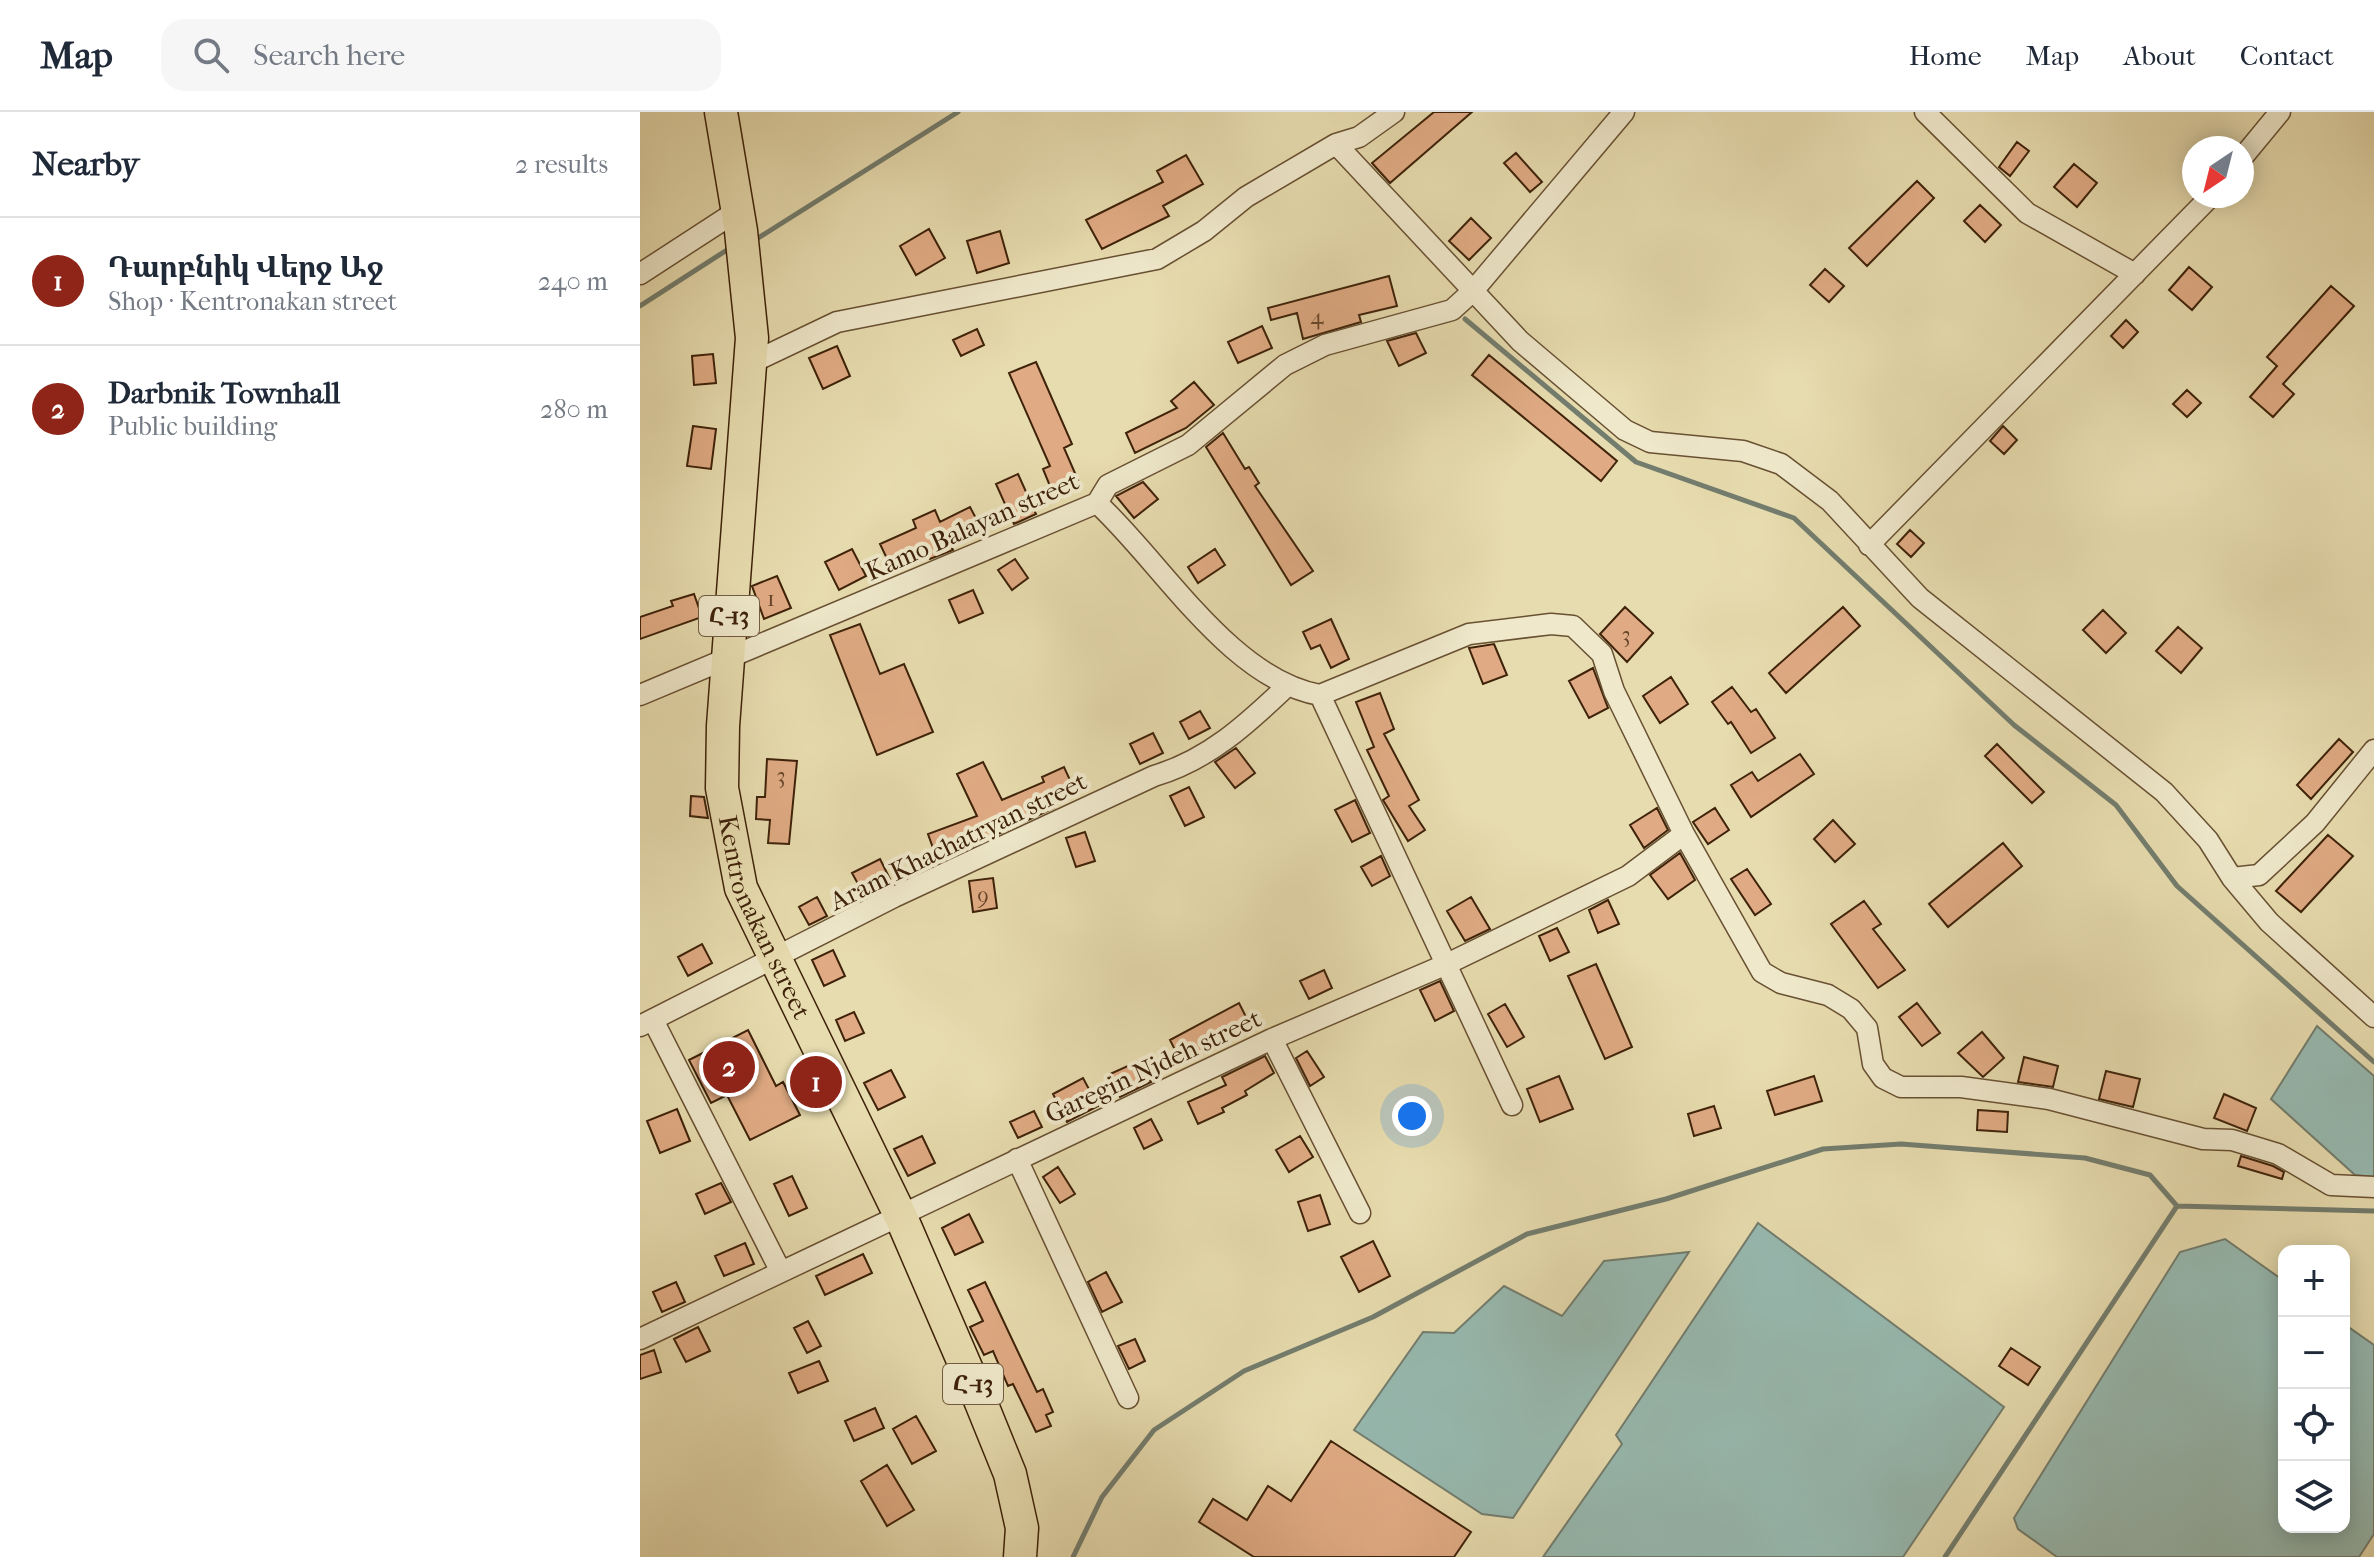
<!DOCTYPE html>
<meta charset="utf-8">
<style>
:root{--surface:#fff;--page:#f6f6f7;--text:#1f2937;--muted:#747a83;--line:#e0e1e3;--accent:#8f2418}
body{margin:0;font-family:"IM FELL French Canon","Noto Serif Armenian",serif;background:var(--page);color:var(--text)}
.controls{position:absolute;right:24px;bottom:24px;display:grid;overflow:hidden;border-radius:16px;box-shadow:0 4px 20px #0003}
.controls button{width:72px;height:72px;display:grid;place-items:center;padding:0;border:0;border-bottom:2px solid var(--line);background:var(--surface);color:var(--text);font:40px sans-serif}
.compass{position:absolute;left:1542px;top:24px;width:72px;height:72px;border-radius:50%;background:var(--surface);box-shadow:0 4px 20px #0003;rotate:215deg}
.you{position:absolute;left:772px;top:1004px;width:28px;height:28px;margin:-20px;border:6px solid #fff;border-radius:50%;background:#1a73e8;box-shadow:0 0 0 12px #1a73e833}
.badge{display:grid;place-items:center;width:52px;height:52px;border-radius:50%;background:var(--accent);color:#fff;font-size:26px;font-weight:700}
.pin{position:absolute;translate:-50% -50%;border:4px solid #fff;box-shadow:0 2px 8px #0006}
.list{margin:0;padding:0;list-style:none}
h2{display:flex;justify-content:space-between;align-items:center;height:104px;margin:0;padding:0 32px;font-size:34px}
h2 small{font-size:26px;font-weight:400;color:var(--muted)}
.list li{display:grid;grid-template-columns:52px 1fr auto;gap:24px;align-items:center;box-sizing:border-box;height:128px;padding:0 32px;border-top:2px solid var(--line)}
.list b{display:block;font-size:30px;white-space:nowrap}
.list p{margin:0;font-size:26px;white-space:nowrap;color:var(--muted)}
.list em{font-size:26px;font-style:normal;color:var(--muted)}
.icon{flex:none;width:44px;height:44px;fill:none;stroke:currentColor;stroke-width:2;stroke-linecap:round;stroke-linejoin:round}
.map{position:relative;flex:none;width:1734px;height:1445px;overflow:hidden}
header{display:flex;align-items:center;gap:48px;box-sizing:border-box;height:112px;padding:0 40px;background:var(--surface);border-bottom:2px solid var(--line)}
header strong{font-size:38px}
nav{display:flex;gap:44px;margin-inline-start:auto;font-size:28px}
.search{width:560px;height:72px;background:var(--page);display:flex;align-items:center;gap:20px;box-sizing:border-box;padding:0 28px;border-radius:24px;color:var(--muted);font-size:30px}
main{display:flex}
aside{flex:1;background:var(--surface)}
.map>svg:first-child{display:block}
</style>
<header>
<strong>Map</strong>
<div class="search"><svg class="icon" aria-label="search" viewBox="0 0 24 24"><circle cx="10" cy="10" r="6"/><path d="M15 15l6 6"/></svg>Search here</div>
<nav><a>Home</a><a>Map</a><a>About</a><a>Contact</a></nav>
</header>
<main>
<aside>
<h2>Nearby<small>2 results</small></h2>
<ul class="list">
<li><span class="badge">1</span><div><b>Դարբնիկ Վերջ Աջ</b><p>Shop · Kentronakan street</p></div><em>240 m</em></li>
<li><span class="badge">2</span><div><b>Darbnik Townhall</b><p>Public building</p></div><em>280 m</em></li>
</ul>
</aside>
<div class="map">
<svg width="1734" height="1445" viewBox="0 0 1734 1445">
<rect width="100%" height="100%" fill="#e7dcaf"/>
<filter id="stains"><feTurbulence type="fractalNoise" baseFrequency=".0025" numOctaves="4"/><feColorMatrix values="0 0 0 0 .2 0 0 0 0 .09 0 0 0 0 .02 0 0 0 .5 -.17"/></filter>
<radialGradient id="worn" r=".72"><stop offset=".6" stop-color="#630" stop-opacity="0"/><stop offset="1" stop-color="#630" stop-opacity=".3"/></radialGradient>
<path fill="#97bab1" stroke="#737d6e" stroke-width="2" d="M1677,914l57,50v101l-19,-2 -84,-76z
M1118,1111l246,184 -101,150h-360l79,-113 -6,-9z
M1585,1127l59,42v246h60v-203l30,21v189l-15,23h-302l-39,-28 -4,-11 166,-266z
M1049,1140l-176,266 -31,-4 -128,-84 69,-98 31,1 50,-47 58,30 42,-55z"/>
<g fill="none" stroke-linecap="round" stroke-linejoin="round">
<path stroke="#737d6e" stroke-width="5" d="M115,128l203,-128
M0,194l90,-58
M825,207l171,143 158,56 220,207 102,80 61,81 197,176
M433,1445l29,-60 52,-67 90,-59 129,-54 154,-83 139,-35 157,-50 78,-5 184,14 65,17 27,31 197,5
M1305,1445l232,-351"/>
</g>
<path fill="#e0ab84" stroke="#3e2209" stroke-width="2" d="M794,0h38l-82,71 -18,-20z
M1377,30l12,9 -19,25 -11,-9z
M876,41l26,29 -12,10 -26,-29z
M546,43l17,29 -40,22 6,10 -67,33 -16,-29 77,-38 -6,-11z
M1434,52l23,19 -20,24 -23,-20z
M1277,69l17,17 -67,68 -18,-18z
M1340,93l21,20 -16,17 -21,-21z
M831,106l20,20 -22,22 -20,-19z
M289,117l16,29 -29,17 -16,-29z
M360,119l9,32 -32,10 -10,-32z
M1549,155l23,20 -20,23 -23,-20z
M1185,157l19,17 -15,16 -19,-17z
M749,164l8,30 -38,9 2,7 -58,17 -6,-26 -26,7 -3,-12z
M1691,174l23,20 -71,78 11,10 -21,23 -23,-20 27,-31 -10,-9z
M1486,208l12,12 -15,16 -12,-12z
M622,214l10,22 -34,15 -10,-21z
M337,217l7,16 -23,11 -8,-16z
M776,221l10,20 -27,13 -12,-25z
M197,234l13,30 -27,13 -14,-31z
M73,242l3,29 -22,2 -2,-29z
M849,243l128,106 -16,20 -129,-106z
M396,250l36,82 -8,4 14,32 -26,11 -9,-22 7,-3 -41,-93z
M554,270l20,23 -28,23 -51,25 -9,-20 51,-25 -6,-7z
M1547,278l14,13 -14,14 -14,-13z
M53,314l23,3 -5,40 -24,-3z
M1363,314l14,14 -13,14 -14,-13z
M583,321l22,36 4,-2 10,16 -4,3 58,85 -22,14 -85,-138z
M378,362l18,40 -22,10 -18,-40z
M503,370l15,17 -24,19 -18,-22z
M330,395l10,19 -31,16 4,8 -23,9 -4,-11 -36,17 -10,-21 36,-16 -3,-8 22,-10 5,12z
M1270,418l14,13 -13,14 -14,-13z
M212,437l14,27 -27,14 -14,-28z
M575,437l10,16 -27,18 -10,-16z
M375,447l13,19 -16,12 -14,-20z
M137,464l14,32 -27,11 -12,-33z
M333,478l10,23 -24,10 -10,-23z
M54,482l8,23 -62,22v-22l33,-11 -2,-5z
M985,495l28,26 -26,29 -27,-28z
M1203,495l17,19 -74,67 -17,-20z
M1463,498l23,23 -20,20 -23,-23z
M691,507l18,40 -18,9 -11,-23 -9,4 -8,-17z
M220,512l20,50 24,-10 29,68 -56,23 -47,-120z
M1538,515l24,21 -21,25 -25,-22z
M854,532l13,31 -24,9 -14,-36z
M953,556l15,40 -19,10 -20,-37z
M1031,565l17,27 -28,19 -17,-27z
M1092,575l19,25 5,-3 19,29 -24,15 -20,-31 -3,2 -16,-22z
M740,581l14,36 -10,5 35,66 -10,6 16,24 -17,11 -25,-41 6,-4 -22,-46 7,-3 -18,-45z
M560,599l10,17 -21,11 -9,-17z
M513,621l10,20 -23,11 -10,-20z
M1699,627l14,13 -42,47 -14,-14z
M1357,632l47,48 -12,11 -47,-47z
M596,636l19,25 -20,15 -20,-26z
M1160,642l14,20 -63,43 -20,-32 21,-13 6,9z
M127,647l30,2 -8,83 -21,-1 2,-23 -14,-1 1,-22h8z
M343,650l19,38 42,-18 -2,-5 22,-10 11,24 -24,11 3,6 -116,54 -10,-28 49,-18 -20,-42z
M549,675l15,30 -19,9 -15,-30z
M51,684l13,1 4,21 -18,-2z
M715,688l15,33 -18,9 -17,-32z
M1017,696l11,22 -24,18 -14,-23z
M1075,696l14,22 -21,14 -15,-22z
M1193,708l22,24 -20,18 -21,-23z
M445,720l10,29 -19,6 -10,-29z
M1688,723l25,21 -52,56 -25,-21z
M1363,731l19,23 -74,61 -19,-23z
M1040,741l15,27 -27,19 -18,-24z
M741,744l9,20 -18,10 -11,-19z
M240,747l11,22 -27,14 -12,-22z
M1107,757l24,35 -16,11 -24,-36z
M353,766l4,30 -24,4 -4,-31z
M177,785l10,19 -18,9 -10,-18z
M831,785l19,32 -25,12 -18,-30z
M968,788l11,24 -21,9 -9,-23z
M1224,789l17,23 -8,5 32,41 -27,18 -47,-64z
M917,816l12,24 -19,9 -11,-25z
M62,832l10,19 -24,13 -10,-19z
M193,838l12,26 -21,10 -12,-26z
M956,852l36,83 -27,12 -37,-83z
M684,858l8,18 -23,11 -9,-18z
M800,869l14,30 -19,10 -15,-31z
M599,891l12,24 -69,37 -12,-24z
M1277,891l23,30 -18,13 -23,-29z
M865,892l19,33 -17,10 -19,-33z
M214,900l10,21 -19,8 -9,-21z
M108,918l28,56 7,-4 17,33 -50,25 -23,-45 -16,8 -22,-43z
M1342,920l22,26 -21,19 -25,-24z
M667,939l17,26 -14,9 -14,-28z
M625,944l9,17 -29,18 2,4 -25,13 2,4 -26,12 -10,-22 38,-17 -4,-8z
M1384,945l34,9 -5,21 -35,-5z
M501,948l10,22 -31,15 -10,-23z
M251,958l14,27 -27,13 -14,-27z
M1466,959l34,8 -7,28 -34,-8z
M919,964l14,33 -33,13 -13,-33z
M1174,964l8,25 -47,14 -8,-24z
M443,966l15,28 -31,16 -14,-28z
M1584,982l32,14 -9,23 -33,-13z
M1074,994l7,22 -27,8 -6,-22z
M37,997l13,32 -30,12 -13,-32z
M1338,998l30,2 -1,20 -30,-2z
M394,999l8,16 -24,11 -8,-16z
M511,1007l11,21 -18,9 -10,-21z
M282,1024l13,27 -27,13 -14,-27z
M660,1024l13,21 -24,15 -13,-22z
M1601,1044l32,10 11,6 -2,7 -44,-13z
M418,1055l17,27 -15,9 -17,-26z
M152,1064l15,32 -18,8 -15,-32z
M81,1071l10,19 -26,12 -9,-20z
M680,1083l10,29 -22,7 -10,-29z
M329,1102l14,28 -28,13 -13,-27z
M733,1129l17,35 -31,16 -18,-35z
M105,1131l9,21 -30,12 -9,-20z
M223,1142l9,19 -47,22 -9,-19z
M466,1160l16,30 -20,10 -14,-30z
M36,1170l9,20 -23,10 -9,-20z
M345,1170l52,110 6,-3 10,23 -7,3 5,11 -15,6 -23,-48 -5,2 -15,-35 -9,4 -14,-28 13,-6 -15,-31z
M168,1209l13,25 -14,7 -13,-25z
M58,1215l12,24 -24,11 -12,-23z
M495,1227l10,22 -16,8 -11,-23z
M1371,1236l29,19 -12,18 -29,-19z
M14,1238l7,22 -21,7v-24z
M179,1249l9,20 -30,12 -9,-20z
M235,1296l9,20 -30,13 -9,-20z
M276,1304l20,35 -24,13 -19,-35z
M691,1329l140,91 -17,25h-200l-55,-35 14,-23 34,21 21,-34 23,15z
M247,1353l27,45 -27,16 -26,-45z"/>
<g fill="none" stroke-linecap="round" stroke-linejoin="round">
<g stroke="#685032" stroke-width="23">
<path id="street" d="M1285,0l102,101 108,61
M696,32l184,197 105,89 25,12 93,9 38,13 49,37 90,97 244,194 44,48 24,38 37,44 105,95
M1602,46l38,-46
M0,162l97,-63
M111,251l86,-41 320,-63 47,-28 42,-34 90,-53 23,-7 35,-25
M457,391c65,60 133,176 223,192l149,-61 82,-10 22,2 29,28 12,37 70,143 78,138 19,11 47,12 23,14 16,19 6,36 10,14 18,9h60l88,12 154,40 29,1 46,14 53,31 43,2
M1229,433l342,-349
M0,583l457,-192 11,-18 80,-40 97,-80 40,-20 127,-35 21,-19 151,-179
M680,583l192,410
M1592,766l27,-3 56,-52 59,-73
M13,908l128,252
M0,914l254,-129 260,-121c54,-16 92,-51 132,-89
M632,927l88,174
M377,1047l111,239
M0,1227l632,-300 175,-75 181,-88 56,-42"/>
</g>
<g stroke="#3e2209" stroke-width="35">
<g id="primary">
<path id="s1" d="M81,0l20,119 11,107 -29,388 -1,62 19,100 160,329 79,183 30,74 12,54 -2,29"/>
</g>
</g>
<use href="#street" stroke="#efe8cb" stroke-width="20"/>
<use href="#primary" stroke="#e7dcaf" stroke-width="32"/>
</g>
<g text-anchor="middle" stroke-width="8" stroke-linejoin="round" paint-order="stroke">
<g font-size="22" fill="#664428">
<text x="677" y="212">4</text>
<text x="131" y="494">1</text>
<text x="986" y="530">3</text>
<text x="141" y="671">3</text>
<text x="343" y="791">9</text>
</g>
<g fill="#efe8cb" stroke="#735d43" stroke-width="2">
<rect x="59" y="484" width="60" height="40" rx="6"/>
<rect x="303" y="1252" width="60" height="40" rx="6"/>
</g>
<g font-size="24" font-weight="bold" fill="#3e2209">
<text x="89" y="512">Հ-13</text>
<text x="333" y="1280">Հ-13</text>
</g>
<g font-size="26" fill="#3e2209" stroke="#efe8cb">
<text transform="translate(332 414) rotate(-24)" y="9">Kamo Balayan street</text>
<text transform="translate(318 729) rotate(-26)" y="9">Aram Khachatryan street</text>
<text dy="9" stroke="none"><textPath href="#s1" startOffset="816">Kentronakan street</textPath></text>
<text transform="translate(513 954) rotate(-25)" y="9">Garegin Njdeh street</text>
</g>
</g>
<rect width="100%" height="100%" filter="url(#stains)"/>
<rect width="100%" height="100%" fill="url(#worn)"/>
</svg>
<div class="controls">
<button>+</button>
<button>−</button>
<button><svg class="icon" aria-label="locate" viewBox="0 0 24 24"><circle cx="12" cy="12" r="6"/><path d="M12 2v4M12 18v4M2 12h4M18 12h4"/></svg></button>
<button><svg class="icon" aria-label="layers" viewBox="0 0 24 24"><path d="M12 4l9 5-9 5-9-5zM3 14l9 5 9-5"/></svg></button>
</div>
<svg class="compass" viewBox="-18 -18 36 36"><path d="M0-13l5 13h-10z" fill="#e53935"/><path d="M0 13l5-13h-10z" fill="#747a83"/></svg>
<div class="you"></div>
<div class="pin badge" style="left:176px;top:970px">1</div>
<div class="pin badge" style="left:89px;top:955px">2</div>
</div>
</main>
